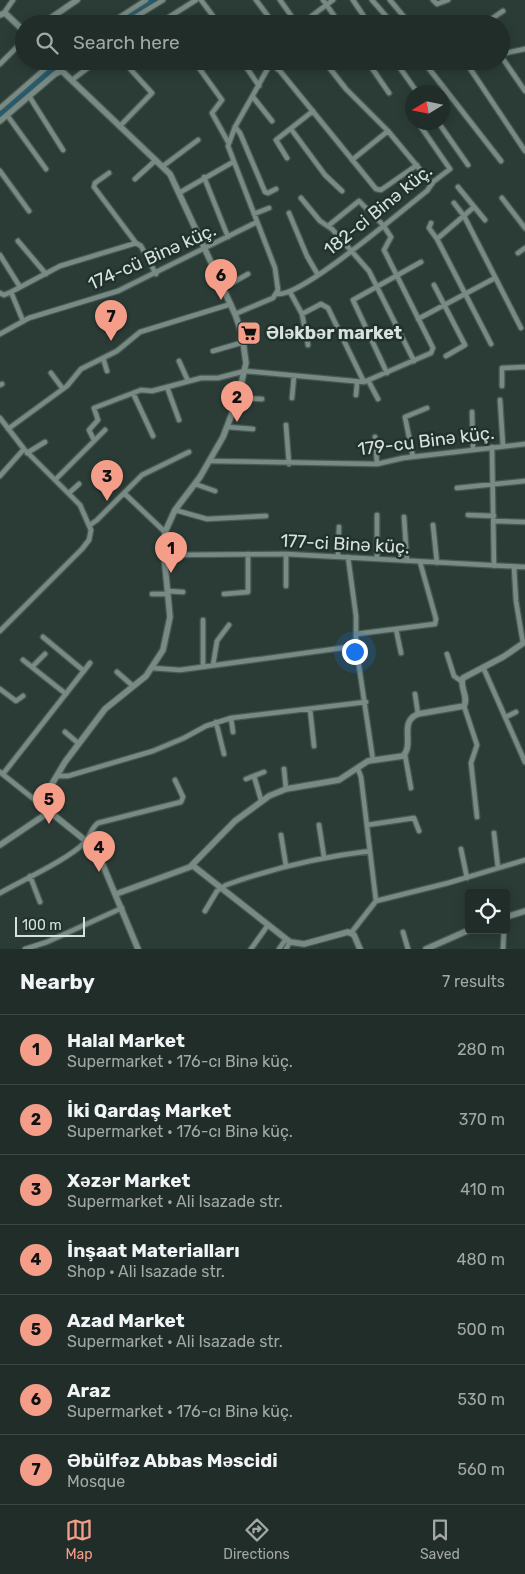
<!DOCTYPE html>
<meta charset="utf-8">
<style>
:root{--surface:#202d29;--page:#2d3935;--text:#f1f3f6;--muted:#a2a8a8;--line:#3d4946;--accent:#f49e89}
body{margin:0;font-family:Rubik,sans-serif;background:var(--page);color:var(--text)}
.controls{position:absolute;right:15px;bottom:15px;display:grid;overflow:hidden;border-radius:5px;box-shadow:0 2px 12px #0003}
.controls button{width:45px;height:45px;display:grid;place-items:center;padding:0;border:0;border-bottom:1px solid var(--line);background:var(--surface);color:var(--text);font:25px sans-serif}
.compass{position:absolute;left:405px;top:85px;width:45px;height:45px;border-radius:50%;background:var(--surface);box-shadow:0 2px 12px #0003;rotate:260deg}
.scale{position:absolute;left:15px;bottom:12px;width:70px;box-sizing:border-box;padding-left:5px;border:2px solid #d7e1de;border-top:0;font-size:14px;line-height:18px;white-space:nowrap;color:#d7e1de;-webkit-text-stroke:4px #21322d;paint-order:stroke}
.you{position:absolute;left:354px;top:651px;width:18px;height:18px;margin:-12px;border:4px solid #fff;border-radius:50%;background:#1a73e8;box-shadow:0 0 0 8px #1a73e833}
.badge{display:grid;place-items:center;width:32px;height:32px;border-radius:50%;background:var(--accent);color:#111;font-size:16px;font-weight:700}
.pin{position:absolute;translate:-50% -41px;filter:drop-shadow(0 1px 2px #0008)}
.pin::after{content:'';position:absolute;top:26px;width:18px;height:15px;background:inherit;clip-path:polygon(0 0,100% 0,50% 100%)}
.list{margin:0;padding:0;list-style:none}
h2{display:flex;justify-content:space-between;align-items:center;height:65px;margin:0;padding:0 20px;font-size:21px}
h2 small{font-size:16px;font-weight:400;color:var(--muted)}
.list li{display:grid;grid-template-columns:32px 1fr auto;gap:15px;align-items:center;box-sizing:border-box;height:70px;padding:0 20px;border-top:1px solid var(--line)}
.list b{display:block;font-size:19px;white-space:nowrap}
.list p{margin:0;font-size:16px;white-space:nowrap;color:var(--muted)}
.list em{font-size:16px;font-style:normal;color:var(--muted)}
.icon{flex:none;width:28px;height:28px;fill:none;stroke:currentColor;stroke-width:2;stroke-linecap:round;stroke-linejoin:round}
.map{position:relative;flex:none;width:525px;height:949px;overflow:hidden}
.search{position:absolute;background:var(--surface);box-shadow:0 2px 12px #0003;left:15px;right:15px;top:15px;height:55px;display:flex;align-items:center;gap:12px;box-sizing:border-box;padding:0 18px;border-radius:28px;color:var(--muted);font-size:19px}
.sheet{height:555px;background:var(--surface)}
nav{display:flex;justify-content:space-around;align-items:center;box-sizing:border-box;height:70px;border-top:1px solid var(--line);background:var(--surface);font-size:14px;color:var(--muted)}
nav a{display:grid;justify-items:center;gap:2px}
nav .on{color:var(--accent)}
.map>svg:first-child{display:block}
</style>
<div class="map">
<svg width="525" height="949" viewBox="0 0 525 949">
<rect width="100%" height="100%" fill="#2b3c37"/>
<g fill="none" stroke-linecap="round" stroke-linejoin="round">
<path stroke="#155f7d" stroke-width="5" d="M115,24l37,-24
M0,113l60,-52"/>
<g stroke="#4a5854" stroke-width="7">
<path id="minor" d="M201,0l18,24
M256,0l18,24
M280,0l17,24
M323,0l17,24
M353,0l16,24
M372,0l21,24
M390,0l20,24
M433,0l4,4 11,-4
M4,13l9,-13
M109,24l37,-24
M124,24l39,-24
M158,24l38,-24
M301,24l32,-24
M484,24l19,-13
M501,54l24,-5
M501,56l24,35
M242,61l17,25
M324,61l22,28 42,42 44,53
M367,61l22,32
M395,61l22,31
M423,61l78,100
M465,61l60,90
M306,62l1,-1
M0,64l24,-24
M271,64l9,7 96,118 5,1 36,-25
M199,68l23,32 -10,13 16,29
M61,71l6,-10
M72,80l25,-19
M29,96l34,54
M253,97l19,24
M0,108l54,-47 7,10
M7,115l39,54
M438,122l30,43
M120,126l32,-33 -21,-23
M235,127l5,6 25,59 3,1 8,-4
M291,129l34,46 17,16
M287,158l-11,-18 37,-29
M352,160l36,-29
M163,166l35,-26
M0,171l29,40
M109,173l-14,10 -1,4 42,56
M204,177l24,60
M135,179l21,-19
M458,187l27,33
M179,193l54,-31
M301,198l19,23 12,8 37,42 45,90
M502,198l23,30
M454,203l10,13 57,112
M474,207l-37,32 54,105
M289,213l18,43 11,19
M254,214l15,-6
M431,223l-2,5 8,11
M18,241l28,33
M518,253l7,-5
M0,255l20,32
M434,285l31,60 -19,11
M223,288l25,-14
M11,292l12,29
M290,292l12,22 19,-10 7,4 36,74
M0,293l4,2 7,-3 49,-26 76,-23 5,3 15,28
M278,294c25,2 124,-84 149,-103l6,-9 17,-13 -29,-42
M235,314l38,-16 5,-8 -3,-22 -47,-122 7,-19 37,-66
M302,314l6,31
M418,319l77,-41
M0,334l29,-16 89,-27 139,-69
M213,351l31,-9
M103,358l4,13
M179,361l9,20
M51,373l12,16
M387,373l-34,-73 68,-38
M369,382l9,17
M0,385l2,-1
M502,386v-18l23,-1
M167,387l12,33
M133,393l20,43
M356,395l1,-12
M238,398l24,1
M292,398l2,-22
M500,400l3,46
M472,412l1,37
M0,418l24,31 56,56 11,25 -2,10 -7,9 -82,82
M286,425l3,39
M228,427l25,2
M8,429l59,-43 14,-17 36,-18 23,-19 91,-28
M375,437l2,27
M94,440l-5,-10 9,-10 -4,-12 47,-18 11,1 49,-13h17l27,-7 119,11 67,-29 2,-5 -49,-98 7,-13 -8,-12 -24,-24 -31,25
M492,447l2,119
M27,453l18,-11
M413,457l-8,-40 22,-9
M209,461l168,3 26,-6 122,-14
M0,476l24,-27
M55,480l50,-50
M195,484l20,7
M457,488l68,-7
M69,493l10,-9
M124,493l41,39
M175,510l32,9 59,-3
M377,515v43
M468,515l26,1
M404,517l3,44
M494,521l31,1
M90,525l7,-5 45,-45 47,-23
M433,525l4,38
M286,554v32
M164,555l122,-1 239,13
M338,556l1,-29
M348,557l8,59v30l17,114
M514,567l2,34 7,42
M167,591l16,1
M152,594h15
M224,594l24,-2v-38
M203,620v47
M396,629l5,24
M356,634l79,-10 1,-5 -16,-57
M43,637l41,34
M447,654l7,22 7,5
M23,660l43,34
M213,665l4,-24 12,-16
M32,667l13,-13
M483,667l42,95
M152,668l28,2 176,-24
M117,672l16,14
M0,689l16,12 7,-5
M415,694l3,20
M464,706l13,39 -6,18 6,54
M310,709l4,37
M506,717l10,-5
M231,718l2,14
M216,722l8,32
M65,732l13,11
M405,755l6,33
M284,769l2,20
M358,769l3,8 15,124
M0,772l40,32
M3,774l87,-111
M57,776h11l85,-25 31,-13 22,-12 25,-8 135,-16
M254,776l7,24
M246,779l18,-7
M319,825l5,32
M367,825l47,-7 5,13
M494,833l4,35
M281,835l5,31
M461,849l6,29
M30,876l10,26
M0,893c21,-12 71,-35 85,-51 6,-6 5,-13 13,-19l83,-21 2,-5 -8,-17
M205,911l12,-20 9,-6c47,-17 94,-28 144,-34
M403,932l5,17
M351,933l25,-32 72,-18 77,-23
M25,949l22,-7 75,-34
M251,949l17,-24
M279,949l7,-10
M286,949l4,-7
M503,949l1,-19"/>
</g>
<g stroke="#4a5854" stroke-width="8">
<path id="tertiary" d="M0,15l5,-2 19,18
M42,24l35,-24
M0,121l55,-47 6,-3 3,2 106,101 65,140 7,20 4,29 -8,35 -15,39 -23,40 -25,33 -10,22 -1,23 6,62 -7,33 -17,26 -41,33 -40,53 -25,42 46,37 14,17 38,91
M0,845l49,-33
M192,865l98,77 14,2 44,-12 6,3 6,14
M116,894l74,-27 45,-46 34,-25 17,-7 53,-9 29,-19 35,-5c12,-12 -5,-34 15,-42l46,-8c5,-10 -5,-18 -1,-28l40,-21 22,-15
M506,917l19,-6
M426,949l43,-19"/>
</g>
<use href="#minor" stroke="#778a84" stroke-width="4.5"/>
<use href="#tertiary" stroke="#778a84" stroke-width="5.5"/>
</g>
<defs>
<g id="supermarket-square" transform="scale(1.25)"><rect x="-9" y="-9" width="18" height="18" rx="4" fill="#f49e89" stroke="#21322d"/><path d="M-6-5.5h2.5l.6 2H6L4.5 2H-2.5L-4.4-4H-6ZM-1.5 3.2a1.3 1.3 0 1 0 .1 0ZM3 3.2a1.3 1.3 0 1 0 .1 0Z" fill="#111"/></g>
</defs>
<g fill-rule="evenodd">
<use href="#supermarket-square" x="249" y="333"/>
</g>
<g text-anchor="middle" stroke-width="5" stroke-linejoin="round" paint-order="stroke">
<g font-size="18" fill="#d7e1de" stroke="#21322d">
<text transform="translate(378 210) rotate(-39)" y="6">182-ci Binə küç.</text>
<text transform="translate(152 257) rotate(-24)" y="6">174-cü Binə küç.</text>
<text transform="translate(426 441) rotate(-7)" y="6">179-cu Binə küç.</text>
<text transform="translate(345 544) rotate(3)" y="6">177-ci Binə küç.</text>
</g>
<g font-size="18" font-weight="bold" fill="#d7e1de" stroke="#21322d" text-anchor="start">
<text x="266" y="339">Ələkbər market</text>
</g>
</g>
</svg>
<div class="controls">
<button><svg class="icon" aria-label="locate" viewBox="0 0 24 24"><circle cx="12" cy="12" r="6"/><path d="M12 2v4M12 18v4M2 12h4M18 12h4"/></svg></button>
</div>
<svg class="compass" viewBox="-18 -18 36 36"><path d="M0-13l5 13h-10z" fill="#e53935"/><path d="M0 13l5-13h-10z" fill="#a2a8a8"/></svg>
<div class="scale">100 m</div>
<div class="you"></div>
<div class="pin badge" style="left:171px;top:573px">1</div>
<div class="pin badge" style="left:237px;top:422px">2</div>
<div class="pin badge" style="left:107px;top:501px">3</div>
<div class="pin badge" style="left:99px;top:872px">4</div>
<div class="pin badge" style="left:49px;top:824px">5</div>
<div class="pin badge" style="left:221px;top:300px">6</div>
<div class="pin badge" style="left:111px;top:341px">7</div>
<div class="search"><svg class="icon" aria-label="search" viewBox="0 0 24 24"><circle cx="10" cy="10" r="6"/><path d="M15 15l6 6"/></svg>Search here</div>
</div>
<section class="sheet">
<h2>Nearby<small>7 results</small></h2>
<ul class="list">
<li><span class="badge">1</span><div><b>Halal Market</b><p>Supermarket · 176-cı Binə küç.</p></div><em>280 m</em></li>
<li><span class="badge">2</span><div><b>İki Qardaş Market</b><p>Supermarket · 176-cı Binə küç.</p></div><em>370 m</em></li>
<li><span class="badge">3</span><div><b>Xəzər Market</b><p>Supermarket · Ali Isazade str.</p></div><em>410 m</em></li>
<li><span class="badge">4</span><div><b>İnşaat Materialları</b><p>Shop · Ali Isazade str.</p></div><em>480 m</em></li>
<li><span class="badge">5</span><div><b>Azad Market</b><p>Supermarket · Ali Isazade str.</p></div><em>500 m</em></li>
<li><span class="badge">6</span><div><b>Araz</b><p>Supermarket · 176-cı Binə küç.</p></div><em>530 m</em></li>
<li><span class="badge">7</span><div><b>Əbülfəz Abbas Məscidi</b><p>Mosque</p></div><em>560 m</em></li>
</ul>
</section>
<nav>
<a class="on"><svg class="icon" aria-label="map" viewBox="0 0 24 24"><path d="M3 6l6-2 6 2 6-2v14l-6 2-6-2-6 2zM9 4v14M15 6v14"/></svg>Map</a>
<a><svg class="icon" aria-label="directions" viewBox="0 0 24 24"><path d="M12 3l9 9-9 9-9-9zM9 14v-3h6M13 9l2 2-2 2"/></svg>Directions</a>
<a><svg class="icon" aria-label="saved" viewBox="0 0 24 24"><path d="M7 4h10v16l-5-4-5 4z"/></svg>Saved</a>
</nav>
